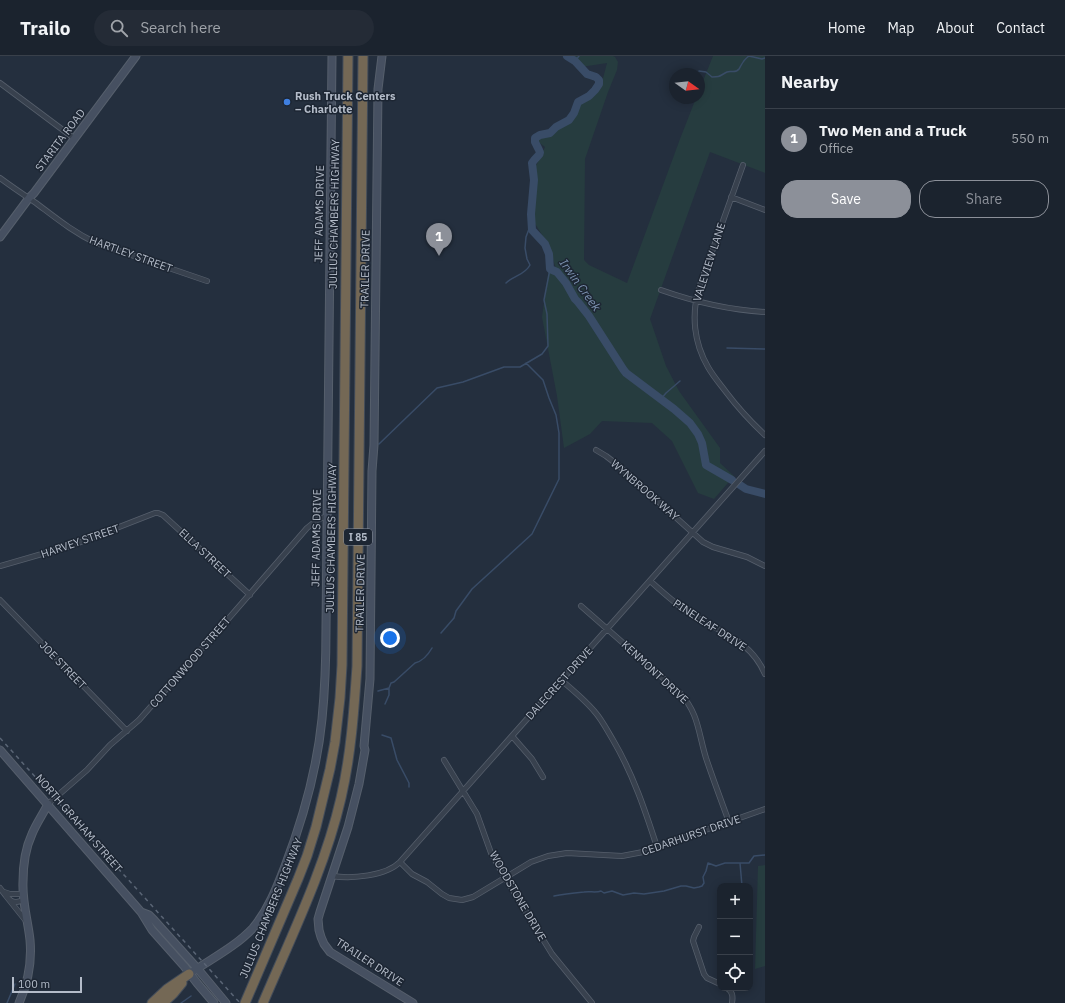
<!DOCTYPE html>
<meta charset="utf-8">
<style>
:root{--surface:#1b232e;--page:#242b36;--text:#f1f3f6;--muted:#a0a4aa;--line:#39404a;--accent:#8c9099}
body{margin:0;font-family:"IBM Plex Sans",sans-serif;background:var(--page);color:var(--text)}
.controls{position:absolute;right:12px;bottom:12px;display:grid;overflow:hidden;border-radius:8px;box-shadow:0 2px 10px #0003}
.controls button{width:36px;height:36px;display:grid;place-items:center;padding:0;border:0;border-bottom:1px solid var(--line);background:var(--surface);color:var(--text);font:20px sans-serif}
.compass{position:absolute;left:669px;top:12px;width:36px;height:36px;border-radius:50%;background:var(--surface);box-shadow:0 2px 10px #0003;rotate:105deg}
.scale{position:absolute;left:12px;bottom:10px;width:70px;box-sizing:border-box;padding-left:4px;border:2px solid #b4bcc9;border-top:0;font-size:11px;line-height:14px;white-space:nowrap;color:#b4bcc9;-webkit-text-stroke:3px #1d2633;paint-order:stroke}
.you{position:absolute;left:390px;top:582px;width:14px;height:14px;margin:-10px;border:3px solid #fff;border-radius:50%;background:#1a73e8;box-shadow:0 0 0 6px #1a73e833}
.badge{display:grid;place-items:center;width:26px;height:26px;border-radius:50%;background:var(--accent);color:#fff;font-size:13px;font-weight:700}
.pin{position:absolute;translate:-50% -33px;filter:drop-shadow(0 1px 2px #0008)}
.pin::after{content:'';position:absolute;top:21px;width:14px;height:12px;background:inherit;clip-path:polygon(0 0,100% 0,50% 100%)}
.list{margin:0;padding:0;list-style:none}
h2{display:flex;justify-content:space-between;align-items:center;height:52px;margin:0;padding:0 16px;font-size:17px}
h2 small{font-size:13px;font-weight:400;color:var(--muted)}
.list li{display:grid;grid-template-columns:26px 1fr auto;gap:12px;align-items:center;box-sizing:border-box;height:60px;padding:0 16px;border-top:1px solid var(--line)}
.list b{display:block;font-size:15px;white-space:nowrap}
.list p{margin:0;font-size:13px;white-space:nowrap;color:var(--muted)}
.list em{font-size:13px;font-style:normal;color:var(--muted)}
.actions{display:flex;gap:8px;padding:12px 16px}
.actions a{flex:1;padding:9px 0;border:1px solid var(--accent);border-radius:16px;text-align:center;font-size:14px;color:var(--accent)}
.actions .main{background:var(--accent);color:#fff}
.icon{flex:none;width:22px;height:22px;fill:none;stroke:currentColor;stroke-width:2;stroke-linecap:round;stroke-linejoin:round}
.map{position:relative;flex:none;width:765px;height:947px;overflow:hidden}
header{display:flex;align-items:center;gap:24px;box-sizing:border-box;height:56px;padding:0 20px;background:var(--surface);border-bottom:1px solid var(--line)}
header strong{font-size:19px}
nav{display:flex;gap:22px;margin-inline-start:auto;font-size:14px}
.search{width:280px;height:36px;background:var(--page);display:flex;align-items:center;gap:10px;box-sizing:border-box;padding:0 14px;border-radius:22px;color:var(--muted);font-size:15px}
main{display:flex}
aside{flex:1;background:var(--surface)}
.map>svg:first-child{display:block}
</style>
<header>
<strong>Trailo</strong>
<div class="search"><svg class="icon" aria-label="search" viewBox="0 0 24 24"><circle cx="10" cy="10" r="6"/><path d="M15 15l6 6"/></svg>Search here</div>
<nav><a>Home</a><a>Map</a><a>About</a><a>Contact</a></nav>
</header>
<main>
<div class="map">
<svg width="765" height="947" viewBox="0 0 765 947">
<rect width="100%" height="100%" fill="#242f3e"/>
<path fill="#263c3f" d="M571,0h42l2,1 3,5 -1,8 -9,22 -23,67 -1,101 5,5 38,18 53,-144 16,-41h3v-7l14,-35h52v117l-55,-21 -60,167 16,47 13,25 41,57v15l14,13 -20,23 -16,-6 -26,-52 -20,-18 -50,-2 -12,13 -26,14 -7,-52 -15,-79 7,-50 7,2 -7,-23 -15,-24 1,-54 10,-21 -8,-6 32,-18 7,-8 2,-14 23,-15 6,-23 -26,4 -6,-9z
M765,809v101l-10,3 3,-103z"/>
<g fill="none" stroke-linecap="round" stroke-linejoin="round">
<path stroke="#394c67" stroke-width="1.5" d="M575,5l4,-5
M699,15l7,1 6,5c9,0 7,-1 15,-5 4,-2 8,2 12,-3 3,-5 4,-9 10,-13l13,3 3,-1
M506,227c7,-7 19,-8 24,-18l-3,-6 -2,-11 1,-11 3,-8 3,1
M727,292l38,1
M661,343l5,-6 14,-12
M379,388l58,-56 26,-6 41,-15h16l22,-13 6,-8 -1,-32 -3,-14 6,-31
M441,577l13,-15 2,-7 16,-22 60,-55 27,-55v-46l-3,-18 -7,-17 -6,-18 -17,-17
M378,635l11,-3
M385,648l4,-9v-7l2,-5 3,-1 21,-19c8,-2 13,-8 17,-15
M382,679l9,3 6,22 12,23v4
M740,807l2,23
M554,840c10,-2 20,-3 30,-4 6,-1 12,1 17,-1l3,2 8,-2 11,4 11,-2 10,1 20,-3 17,-5h5l8,2 5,-1 3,-1 2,-3 -1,-6 3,-6 2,-8 8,3 9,-3h24l5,-7 11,-1
M718,912l2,-1
M7,947l8,-19
M181,947l10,-7"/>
<path stroke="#394c67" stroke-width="8" d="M567,0l8,5 12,13 9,3 3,3v4l-4,6 -6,6 -11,6 -4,11 -5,7 -13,7 -6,6 -10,2 -5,3v4c8,16 6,8 -3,21l2,17 -3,34 1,16 13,14 4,10 1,15 7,3 9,11 9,16 3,3 11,14 34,53 3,4 48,36 16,14 8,11 4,9 4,22 26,15
M740,429l6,4 19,5"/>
<g stroke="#565f6c" stroke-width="6">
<path id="street" d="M0,27l75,56
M743,109l-44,123c-8,27 -5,55 9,79 5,9 12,17 18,25 12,16 25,30 39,43
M0,122c12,9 24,17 36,25 20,15 37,29 60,40l111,38
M731,141l34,13
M661,234c34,12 68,20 104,22
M596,394l10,6 13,10 84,76 10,5 34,10 18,9
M0,510l73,-21 82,-32h3l5,2 87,80
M650,525c14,12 27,25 43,34 29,18 58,26 72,59
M0,544l127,131
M581,550l99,87c19,21 18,39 26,65 7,21 15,42 23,64
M561,624c12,10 24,20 34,32 7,8 12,18 18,28 20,34 32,70 44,107
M512,680l20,23 11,18
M444,704l33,54 14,39 12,21 49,80 40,49
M48,748l39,-34 23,-25 29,-25 90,-102 78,-90 10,-8 10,-4
M400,806l12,12 15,8 15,12 7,4 13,2 11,-3 58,-35 17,-6 19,-3 55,3 21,-4 122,-43
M332,820c20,3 54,0 68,-14l365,-411
M0,832c7,9 11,18 23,12
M4,836l6,2h13
M6,840l20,25
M699,871l-5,10 -1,4 11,33 3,4 13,6
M727,932c6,4 6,9 5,15"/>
</g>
<g stroke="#565f6c" stroke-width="9">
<path id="secondary" d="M382,0l-4,33 -4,356 -2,26 -2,208 -6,67 1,4 -6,34 -11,43 -28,85 -2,7 1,11 2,7 3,7 6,8 83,51
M0,181l29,-39 5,-5 102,-137
M0,694l141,162 11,18 32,36 13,17 17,20
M141,856l8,3 5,5 43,48 29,35
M189,918c22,-15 46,-27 64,-46 15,-18 24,-41 32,-62 18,-47 32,-97 37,-147 3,-30 4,-60 4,-91l6,-572
M19,947c9,-20 13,-41 11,-63 -2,-19 -8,-38 -7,-58 0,-16 2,-33 9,-48 4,-10 11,-20 16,-30"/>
</g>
<g stroke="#434c59" stroke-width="11">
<path id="highway" d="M152,947l15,-14 22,-15
M163,947l10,-9 9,-11
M245,947l53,-124 9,-23 9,-29 14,-58 5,-27 5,-44 2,-33 6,-609
M263,947c28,-66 62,-135 78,-205 10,-43 13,-88 16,-132l6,-610"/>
</g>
<use href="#street" stroke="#38414e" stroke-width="4.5"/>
<use href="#secondary" stroke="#465061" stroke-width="7"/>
<use href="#highway" stroke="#746855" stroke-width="9"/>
<path stroke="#5a6575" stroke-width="1.5" stroke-dasharray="4 4" stroke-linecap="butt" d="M0,682l240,265"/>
</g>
<circle fill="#3f7fe0" stroke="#1d2633" stroke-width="1.5" cx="287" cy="46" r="4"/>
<g text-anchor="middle" stroke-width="3" stroke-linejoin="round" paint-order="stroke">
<rect fill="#1d2633" stroke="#878f9c" stroke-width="1" x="344" y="473" width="28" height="16" rx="3"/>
<g font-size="10" font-weight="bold" fill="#b4bcc9">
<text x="358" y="485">I 85</text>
</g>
<g font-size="11" font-weight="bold" fill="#b4bcc9" stroke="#1d2633" text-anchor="start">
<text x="295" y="44">Rush Truck Centers<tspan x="295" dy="13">– Charlotte</tspan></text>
</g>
<g font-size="11" fill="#b4bcc9" stroke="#1d2633">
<text transform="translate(60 84) rotate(-53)" y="4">STARITA ROAD</text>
<text transform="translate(319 158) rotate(-89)" y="4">JEFF ADAMS DRIVE</text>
<text transform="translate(334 158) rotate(-89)" y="4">JULIUS CHAMBERS HIGHWAY</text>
<text transform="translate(131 198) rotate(20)" y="4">HARTLEY STREET</text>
<text transform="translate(709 206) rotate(-72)" y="4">VALEVIEW LANE</text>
<text transform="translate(365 213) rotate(-89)" y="4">TRAILER DRIVE</text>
<text transform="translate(645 434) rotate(41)" y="4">WYNBROOK WAY</text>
<text transform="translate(316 482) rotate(-89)" y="4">JEFF ADAMS DRIVE</text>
<text transform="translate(331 482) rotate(-89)" y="4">JULIUS CHAMBERS HIGHWAY</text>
<text transform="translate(80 485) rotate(-19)" y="4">HARVEY STREET</text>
<text transform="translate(205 497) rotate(43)" y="4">ELLA STREET</text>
<text transform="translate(360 537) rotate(-89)" y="4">TRAILER DRIVE</text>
<text transform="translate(710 569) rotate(33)" y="4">PINELEAF DRIVE</text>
<text transform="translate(190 606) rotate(-49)" y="4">COTTONWOOD STREET</text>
<text transform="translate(63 609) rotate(46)" y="4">JOE STREET</text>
<text transform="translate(655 616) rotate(43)" y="4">KENMONT DRIVE</text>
<text transform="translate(559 627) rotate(-48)" y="4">DALECREST DRIVE</text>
<text transform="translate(79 767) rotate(49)" y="4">NORTH GRAHAM STREET</text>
<text transform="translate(691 779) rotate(-19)" y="4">CEDARHURST DRIVE</text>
<text transform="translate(518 840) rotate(60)" y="4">WOODSTONE DRIVE</text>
<text transform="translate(271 852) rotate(-68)" y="4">JULIUS CHAMBERS HIGHWAY</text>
<text transform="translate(370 906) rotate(33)" y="4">TRAILER DRIVE</text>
</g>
<g font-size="12" font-style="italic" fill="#7c92b1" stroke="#1d2633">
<text transform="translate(580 229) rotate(54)" y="4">Irwin Creek</text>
</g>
</g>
</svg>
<div class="controls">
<button>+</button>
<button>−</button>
<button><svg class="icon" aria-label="locate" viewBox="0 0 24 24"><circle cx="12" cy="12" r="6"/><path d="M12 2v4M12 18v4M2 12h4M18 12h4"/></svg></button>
</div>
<svg class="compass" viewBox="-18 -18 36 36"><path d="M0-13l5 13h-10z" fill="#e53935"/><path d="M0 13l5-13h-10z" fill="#a0a4aa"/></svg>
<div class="scale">100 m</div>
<div class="you"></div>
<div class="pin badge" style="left:439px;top:200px">1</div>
</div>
<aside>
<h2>Nearby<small></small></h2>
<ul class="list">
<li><span class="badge">1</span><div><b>Two Men and a Truck</b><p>Office</p></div><em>550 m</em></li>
</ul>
<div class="actions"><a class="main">Save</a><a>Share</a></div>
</aside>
</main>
